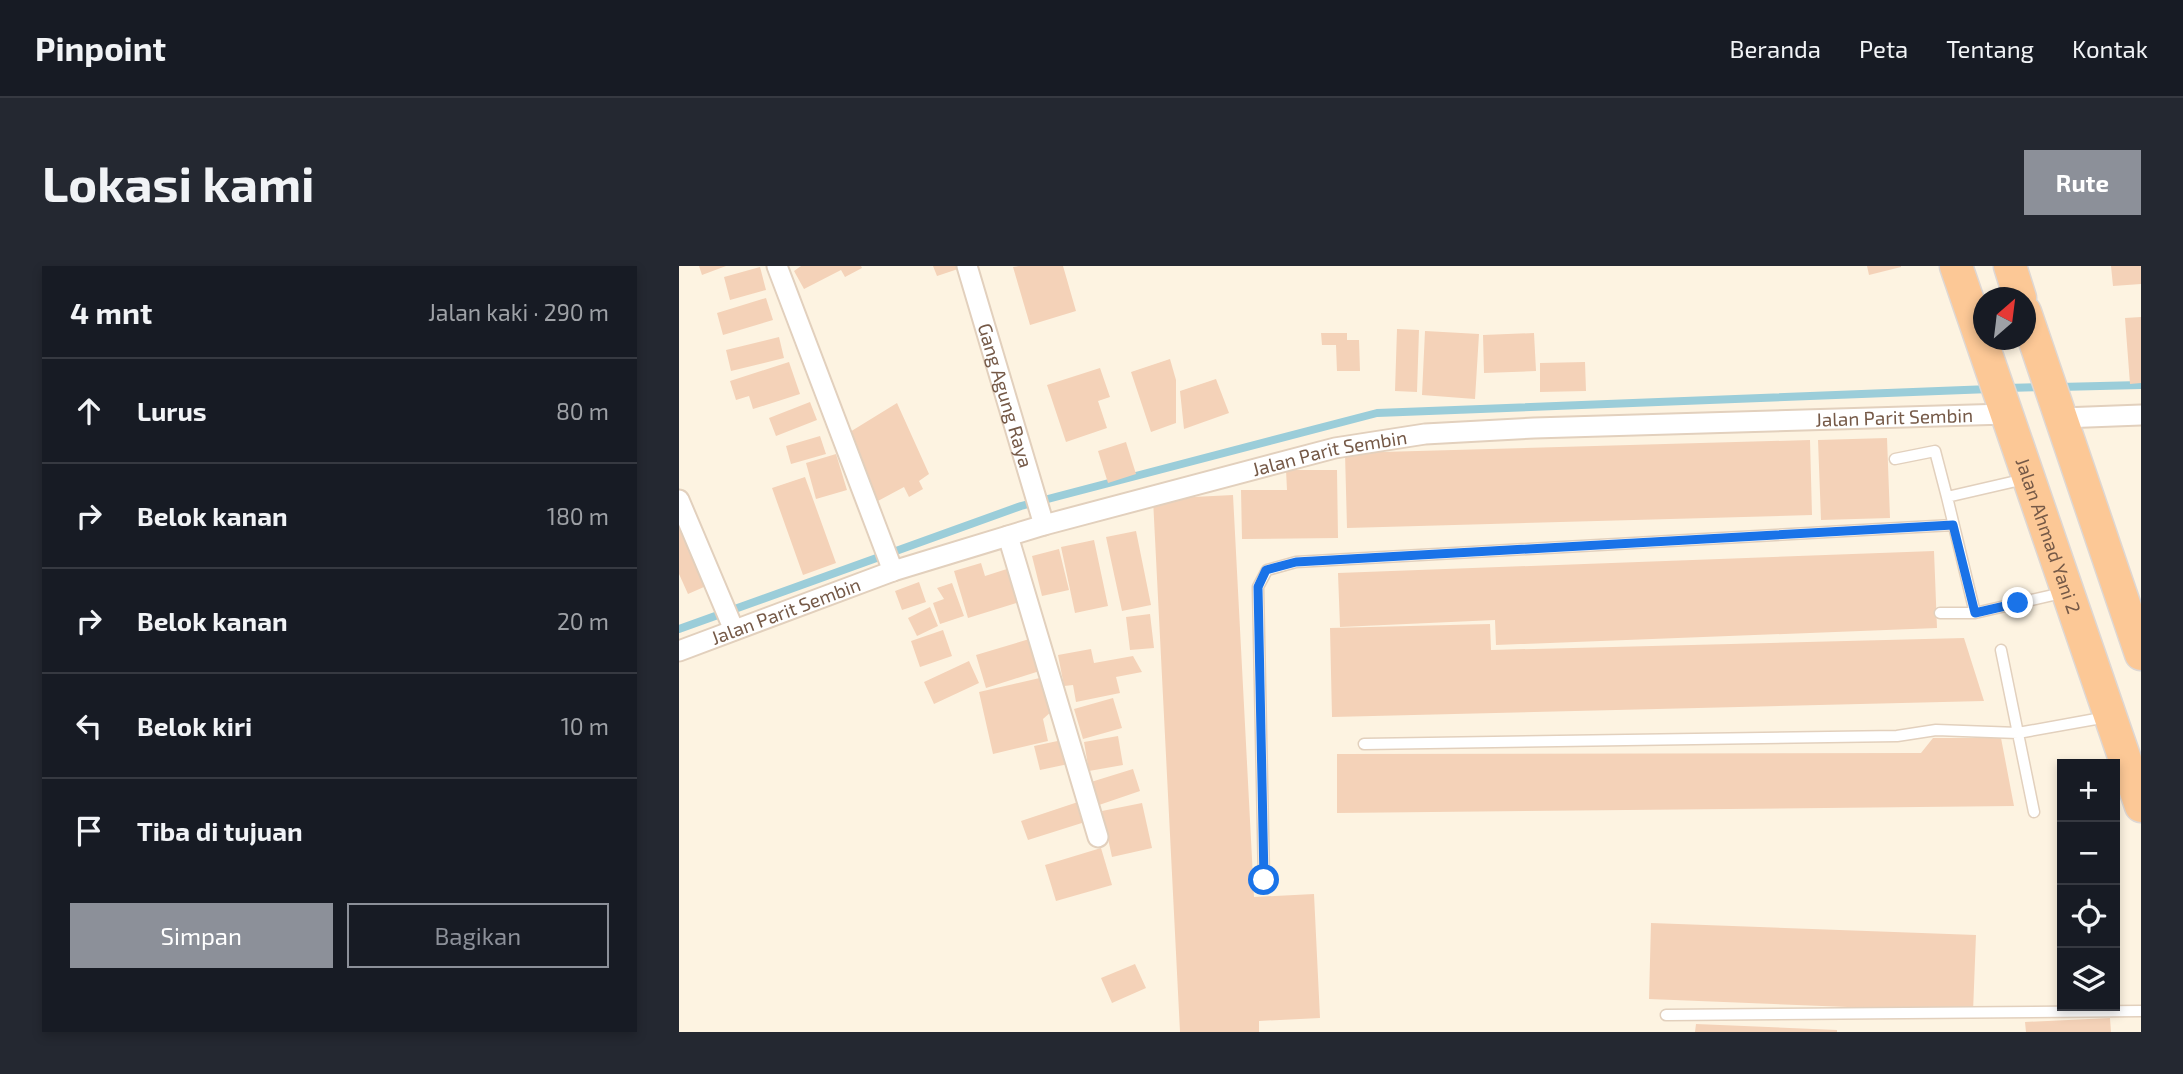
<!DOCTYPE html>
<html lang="id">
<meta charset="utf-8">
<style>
:root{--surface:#171b24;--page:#242831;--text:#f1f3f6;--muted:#9ea1a6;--line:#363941;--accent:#8c9099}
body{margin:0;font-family:"Exo 2",sans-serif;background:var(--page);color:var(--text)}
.controls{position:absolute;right:21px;bottom:21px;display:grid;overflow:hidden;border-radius:0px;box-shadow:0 4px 10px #0003}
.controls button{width:63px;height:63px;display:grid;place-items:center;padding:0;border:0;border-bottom:2px solid var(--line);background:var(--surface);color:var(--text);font:35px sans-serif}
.compass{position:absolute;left:1294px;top:21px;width:63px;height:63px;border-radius:50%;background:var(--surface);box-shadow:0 4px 10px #0003;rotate:28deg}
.stop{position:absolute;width:21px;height:21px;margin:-16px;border:5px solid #1a73e8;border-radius:50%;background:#fff}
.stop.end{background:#1a73e8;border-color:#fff;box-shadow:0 2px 7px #0008}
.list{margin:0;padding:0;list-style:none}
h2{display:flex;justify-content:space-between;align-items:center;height:91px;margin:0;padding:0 28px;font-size:30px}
h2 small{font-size:23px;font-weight:400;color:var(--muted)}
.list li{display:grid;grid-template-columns:46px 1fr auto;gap:21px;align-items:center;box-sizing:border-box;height:105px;padding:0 28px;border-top:2px solid var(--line)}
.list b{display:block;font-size:26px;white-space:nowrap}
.list em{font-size:23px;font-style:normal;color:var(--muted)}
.actions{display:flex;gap:14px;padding:21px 28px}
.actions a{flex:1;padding:16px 0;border:2px solid var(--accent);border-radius:0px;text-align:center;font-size:24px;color:var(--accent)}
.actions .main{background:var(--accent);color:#fff}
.icon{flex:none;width:38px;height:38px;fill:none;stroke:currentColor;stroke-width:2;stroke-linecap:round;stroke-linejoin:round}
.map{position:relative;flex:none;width:1462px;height:766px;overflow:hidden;border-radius:0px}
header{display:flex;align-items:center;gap:42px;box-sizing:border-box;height:98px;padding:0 35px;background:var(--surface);border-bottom:2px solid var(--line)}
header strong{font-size:33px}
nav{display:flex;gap:38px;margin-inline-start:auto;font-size:24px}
.intro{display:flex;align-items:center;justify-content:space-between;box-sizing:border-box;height:168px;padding:0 42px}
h1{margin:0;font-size:49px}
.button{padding:18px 32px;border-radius:0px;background:var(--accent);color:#fff;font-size:24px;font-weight:700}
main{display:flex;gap:42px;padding:0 42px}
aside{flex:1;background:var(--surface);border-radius:0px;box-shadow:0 4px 10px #0003}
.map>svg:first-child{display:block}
</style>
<header>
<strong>Pinpoint</strong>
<nav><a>Beranda</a><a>Peta</a><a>Tentang</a><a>Kontak</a></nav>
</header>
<div class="intro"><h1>Lokasi kami</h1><a class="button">Rute</a></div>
<main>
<aside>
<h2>4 mnt<small>Jalan kaki · 290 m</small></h2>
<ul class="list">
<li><svg class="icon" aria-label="ahead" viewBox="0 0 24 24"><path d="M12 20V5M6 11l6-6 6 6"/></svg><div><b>Lurus</b></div><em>80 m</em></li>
<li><svg class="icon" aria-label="right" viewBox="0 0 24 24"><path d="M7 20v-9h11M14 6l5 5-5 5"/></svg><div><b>Belok kanan</b></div><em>180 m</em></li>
<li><svg class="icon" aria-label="right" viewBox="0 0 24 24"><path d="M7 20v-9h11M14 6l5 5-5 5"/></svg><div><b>Belok kanan</b></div><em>20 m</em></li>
<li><svg class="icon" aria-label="left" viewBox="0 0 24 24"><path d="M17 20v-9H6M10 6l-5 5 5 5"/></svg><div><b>Belok kiri</b></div><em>10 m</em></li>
<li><svg class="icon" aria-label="arrive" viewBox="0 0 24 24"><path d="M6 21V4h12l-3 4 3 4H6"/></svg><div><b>Tiba di tujuan</b></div></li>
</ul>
<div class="actions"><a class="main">Simpan</a><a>Bagikan</a></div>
</aside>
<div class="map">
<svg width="1462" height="766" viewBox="0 0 1462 766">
<rect width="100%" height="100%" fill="#fdf3e1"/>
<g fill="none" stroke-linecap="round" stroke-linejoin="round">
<path stroke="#9bcdd9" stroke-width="8" d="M1380,121l82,-2
M1327,122l36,-1
M0,363l342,-123 356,-93 613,-24"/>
</g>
<path fill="#f4d2b8" d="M20,0h27l-24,9z
M122,0h60l1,2 -17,9 -4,-7 -37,19 -10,-18z
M254,0h34l-30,10z
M340,0h44l13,45 -46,14 -17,-58z
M1188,0h34v1l-32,8z
M1432,0h30v18l-28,2z
M81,1l6,23 -36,10 -6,-23z
M87,32l7,22 -50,15 -6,-22z
M1462,51v66l-11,1 -5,-66z
M718,63l22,1 -2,62 -22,-1z
M746,65l54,3 -4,65 -53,-4z
M642,67h26v7h12l1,31h-23l-1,-26h-14z
M855,67l2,38 -52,2 -1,-38z
M100,71l5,21 -53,13 -5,-21z
M491,93l6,21v43l-25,9 -20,-60z
M110,96l11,32 -47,15 -4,-13 -13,4 -6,-19z
M906,96l1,29 -46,1v-29z
M421,102l10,29 -12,4 9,27 -41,14 -19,-57z
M537,113l13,34 -45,16 -4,-38z
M131,136l7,18 -41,16 -7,-18z
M218,137l32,71 -10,7 4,8 -14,8 -5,-10 -28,15 -31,-67z
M141,170l6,18 -35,10 -5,-18z
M1208,172l3,80 -69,2 -3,-80z
M1131,174l2,75 -465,13 -2,-75z
M447,176l10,32 -28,9 -10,-32z
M157,188l11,36 -31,9 -10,-36z
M607,204h51l1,68 -96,1 -1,-49h46z
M126,211l31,86 -33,12 -31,-87z
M554,229l21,402 60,-3 6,124 -61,3v11h-79l-27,-533z
M8,260l26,57 -25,11 -9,-20v-47z
M457,265l15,74 -29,6 -16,-74z
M415,274l14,66 -33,7 -14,-66z
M380,283l10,41 -27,6 -10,-40z
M1255,285l3,77 -441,17 -1,-25 -155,7 -2,-54z
M302,297l4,13 25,-8 10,34 -52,16 -14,-47z
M240,316l7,20 -24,8 -7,-19z
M273,317l12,33 -24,8 -7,-21 11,-4 -7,-11z
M251,341l8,19 -21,10 -9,-18z
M471,348l4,34 -24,2 -4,-33z
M811,358l1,26 473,-12 20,63 -652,16 -2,-89z
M264,364l9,26 -32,11 -9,-26z
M357,371l10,32 -60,19 -10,-33z
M412,383l3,14 39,-7 9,16 -26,5 4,16 -44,9 -3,-17 -9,1 -6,-31z
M290,395l10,22 -45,21 -10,-22z
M365,411l8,34 -9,8 5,22 -55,13 -14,-62z
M434,432l9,30 -39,11 -9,-30z
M439,470l5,29 -34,6 -5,-29z
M1254,472h68l13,68 -677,7v-59l584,-1z
M388,473l6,24 -33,7 -6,-24z
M454,503l7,22 -41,14 -8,-23z
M399,536l7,20 -57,18 -7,-19z
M463,537l10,45 -40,9 -10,-46z
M422,582l11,37 -56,16 -11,-36z
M972,657l325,12 -3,77 -324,-13z
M456,698l11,24 -34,15 -11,-25z
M1431,752l1,14h-85l-1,-10z
M1017,758l141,6v2h-142z"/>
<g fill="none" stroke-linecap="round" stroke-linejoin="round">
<g stroke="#e2d0bd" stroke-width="13">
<path id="service" d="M1216,193l40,-8 12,46
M1346,213l-78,18 28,116 87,-20
M1261,347h35
M1322,384l33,162
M685,478l533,-8 39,-6 82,3 89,-16
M585,614l-6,-293 9,-17 29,-8 657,-37
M987,749l475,-4"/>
</g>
<g stroke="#e2d0bd" stroke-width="23">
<g id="minor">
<path d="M98,0l116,305"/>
<path id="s1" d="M288,0l77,259"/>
<path d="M1383,152l79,-3"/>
<path d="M0,234l55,130"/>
<path d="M329,270l90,301"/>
<path id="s2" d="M0,385l214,-80 151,-46 291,-77 90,-14 109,-6 472,-14"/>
</g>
</g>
<g stroke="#ded7d3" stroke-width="35">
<g id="trunk">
<path id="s3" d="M1277,0l185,540"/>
<path d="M1331,0l10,32"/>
<path d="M1346,46l116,342"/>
</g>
</g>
<use href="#service" stroke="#fff" stroke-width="10"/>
<use href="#minor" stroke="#fff" stroke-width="19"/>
<use href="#trunk" stroke="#fcc896" stroke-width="32"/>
</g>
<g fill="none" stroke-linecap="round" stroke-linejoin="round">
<path stroke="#1a73e8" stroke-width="9" d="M585,614l-6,-293 8,-17 30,-8 657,-37 22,88 43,-10"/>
</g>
<g text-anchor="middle" stroke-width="5" stroke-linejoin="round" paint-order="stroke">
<g font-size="19" fill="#755947" stroke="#fff7e8">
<text dy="7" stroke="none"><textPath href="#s1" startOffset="135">Gang Agung Raya</textPath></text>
<text dy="7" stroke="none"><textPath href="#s2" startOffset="1248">Jalan Parit Sembin</textPath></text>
<text dy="7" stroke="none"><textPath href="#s2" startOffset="681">Jalan Parit Sembin</textPath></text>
<text dy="7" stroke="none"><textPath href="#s3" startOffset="285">Jalan Ahmad Yani 2</textPath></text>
<text dy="7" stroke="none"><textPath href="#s2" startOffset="114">Jalan Parit Sembin</textPath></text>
</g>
</g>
</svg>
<div class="controls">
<button>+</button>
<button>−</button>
<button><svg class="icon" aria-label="locate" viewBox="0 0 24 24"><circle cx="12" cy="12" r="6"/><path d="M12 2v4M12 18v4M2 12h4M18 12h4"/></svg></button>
<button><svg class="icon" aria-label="layers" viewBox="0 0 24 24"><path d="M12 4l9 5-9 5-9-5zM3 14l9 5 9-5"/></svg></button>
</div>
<svg class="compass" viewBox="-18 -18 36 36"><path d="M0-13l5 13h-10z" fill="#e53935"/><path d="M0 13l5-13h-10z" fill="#9ea1a6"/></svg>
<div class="stop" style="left:585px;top:614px"></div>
<div class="stop end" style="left:1339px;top:337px"></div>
</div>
</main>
